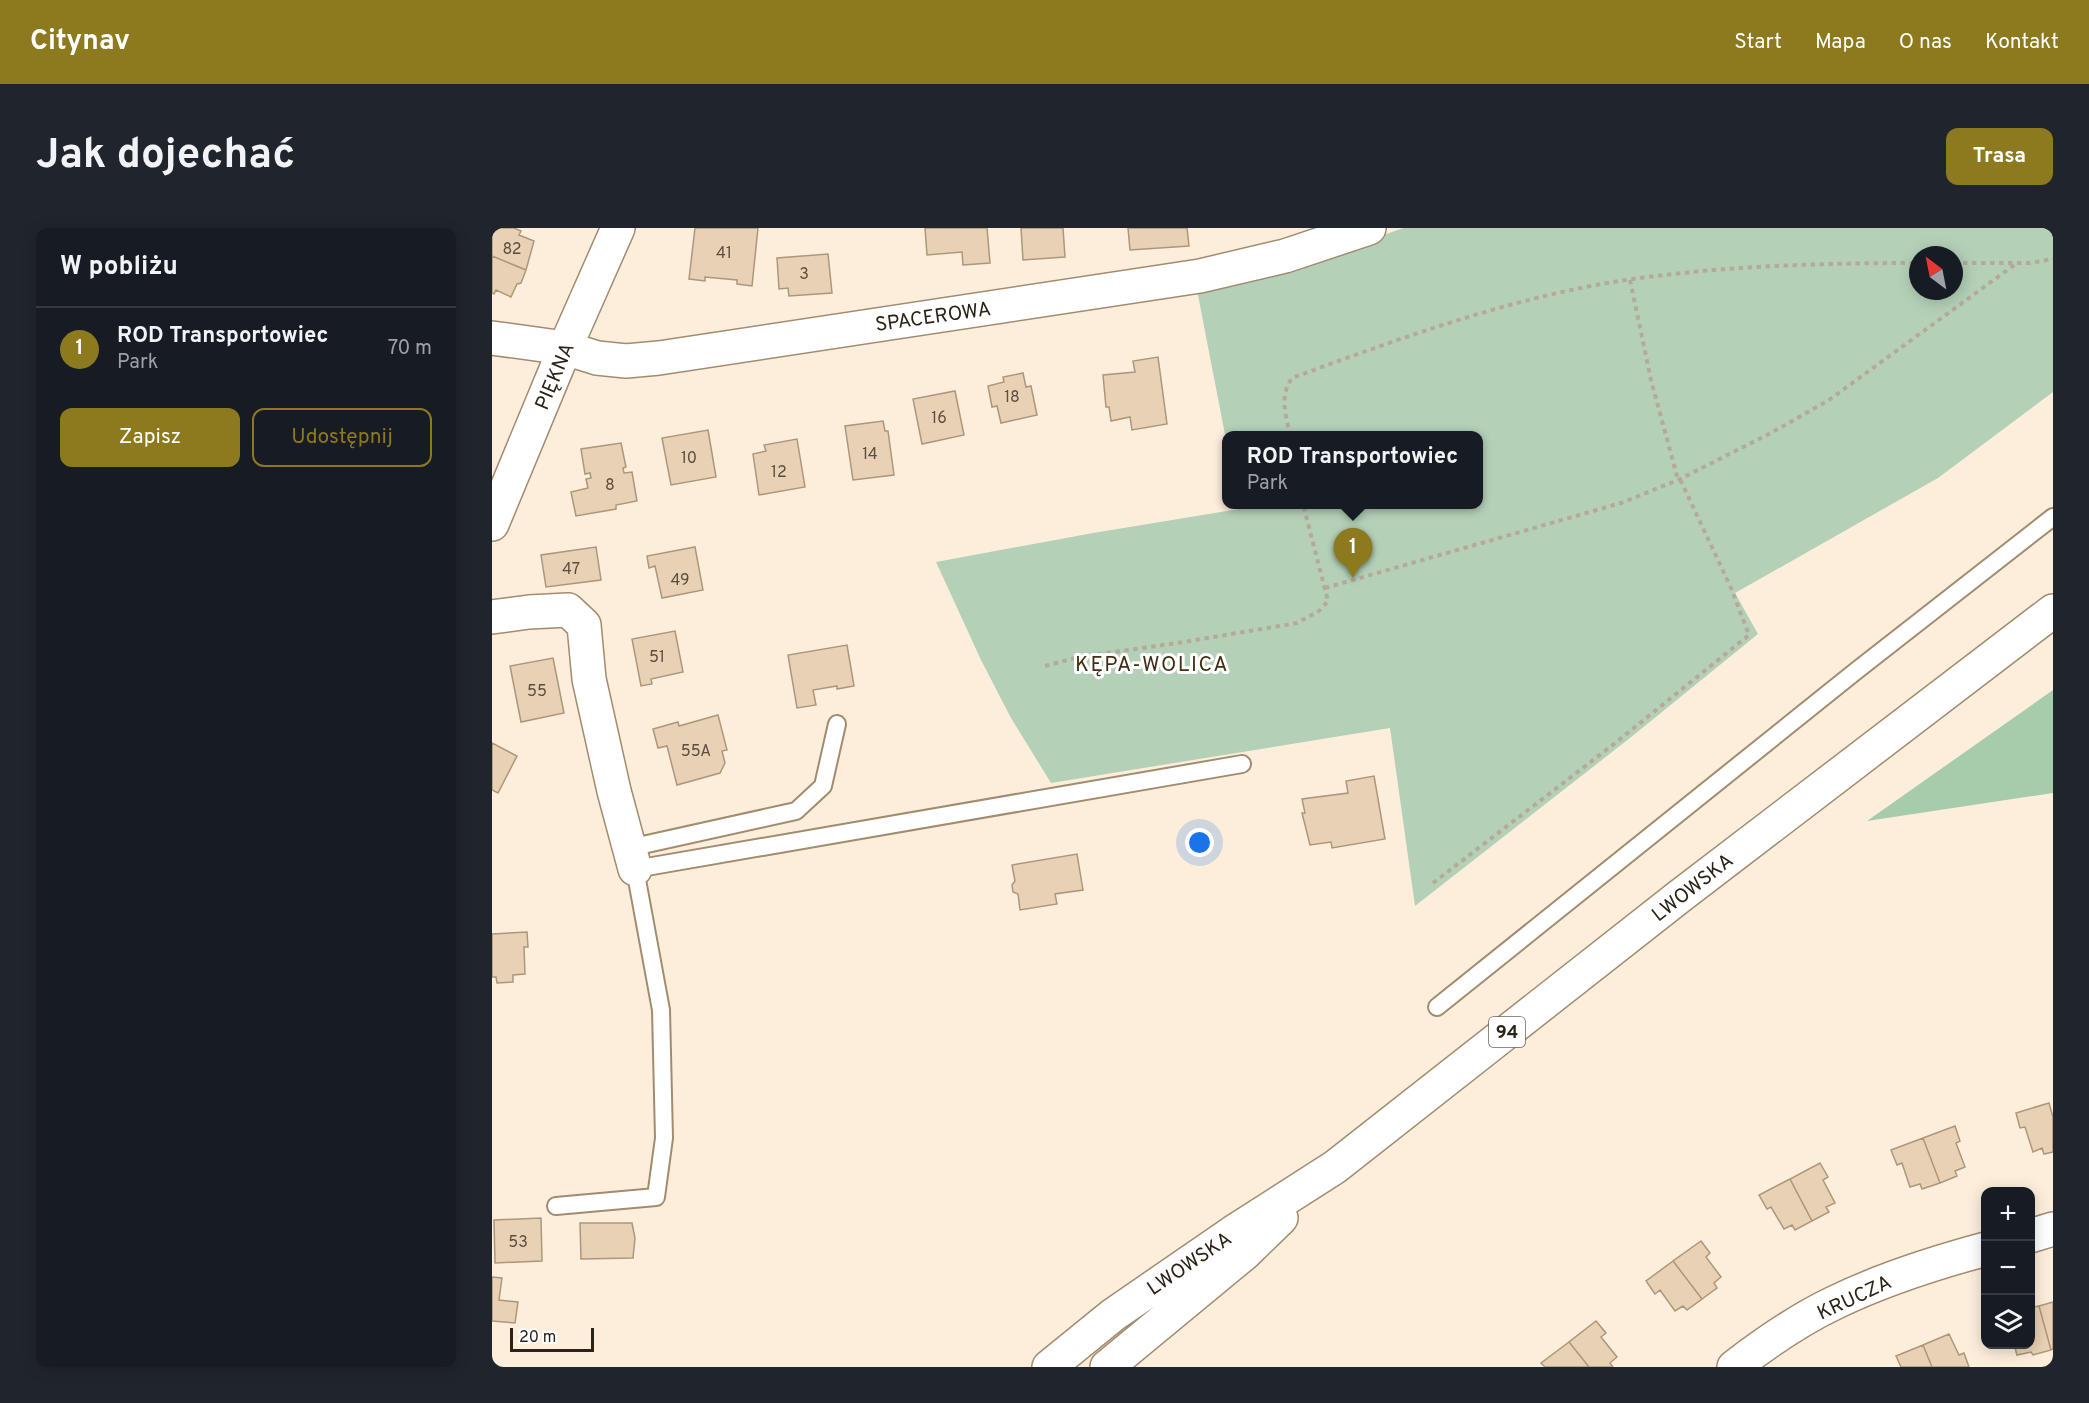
<!DOCTYPE html>
<html lang="pl">
<meta charset="utf-8">
<style>
:root{--surface:#171b24;--page:#20242c;--text:#f1f3f6;--muted:#9ea1a6;--line:#363941;--accent:#8d791e}
body{margin:0;font-family:Overpass,sans-serif;background:var(--page);color:var(--text)}
.controls{position:absolute;right:18px;bottom:18px;display:grid;overflow:hidden;border-radius:12px;box-shadow:0 3px 15px #0003}
.controls button{width:54px;height:54px;display:grid;place-items:center;padding:0;border:0;border-bottom:2px solid var(--line);background:var(--surface);color:var(--text);font:30px sans-serif}
.compass{position:absolute;left:1417px;top:18px;width:54px;height:54px;border-radius:50%;background:var(--surface);box-shadow:0 3px 15px #0003;rotate:328deg}
.scale{position:absolute;left:18px;bottom:15px;width:84px;box-sizing:border-box;padding-left:6px;border:3px solid #2c2318;border-top:0;font-size:16px;line-height:21px;white-space:nowrap;color:#2c2318;-webkit-text-stroke:4px #fff;paint-order:stroke}
.you{position:absolute;left:708px;top:615px;width:21px;height:21px;margin:-15px;border:4px solid #fff;border-radius:50%;background:#1a73e8;box-shadow:0 0 0 9px #1a73e833}
.badge{display:grid;place-items:center;width:39px;height:39px;border-radius:50%;background:var(--accent);color:#fff;font-size:20px;font-weight:700}
.pin{position:absolute;translate:-50% -50px;filter:drop-shadow(0 2px 3px #0008)}
.pin::after{content:'';position:absolute;top:32px;width:21px;height:18px;background:inherit;clip-path:polygon(0 0,100% 0,50% 100%)}
.popup{position:absolute;left:730px;top:203px;width:261px;height:78px;box-sizing:border-box;display:grid;place-content:center;border-radius:12px;background:var(--surface);filter:drop-shadow(0 2px 4px #0005);font-size:20px;white-space:nowrap;color:var(--muted)}
.popup b{font-size:22px;color:var(--text)}
.popup::after{content:'';position:absolute;left:50%;top:100%;margin-left:-12px;border:12px solid transparent;border-top-color:var(--surface)}
.list{margin:0;padding:0;list-style:none}
h2{display:flex;justify-content:space-between;align-items:center;height:78px;margin:0;padding:0 24px;font-size:26px}
h2 small{font-size:20px;font-weight:400;color:var(--muted)}
.list li{display:grid;grid-template-columns:39px 1fr auto;gap:18px;align-items:center;box-sizing:border-box;height:84px;padding:0 24px;border-top:2px solid var(--line)}
.list b{display:block;font-size:22px;white-space:nowrap}
.list p{margin:0;font-size:20px;white-space:nowrap;color:var(--muted)}
.list em{font-size:20px;font-style:normal;color:var(--muted)}
.actions{display:flex;gap:12px;padding:18px 24px}
.actions a{flex:1;padding:14px 0;border:2px solid var(--accent);border-radius:12px;text-align:center;font-size:21px;color:var(--accent)}
.actions .main{background:var(--accent);color:#fff}
.icon{flex:none;width:33px;height:33px;fill:none;stroke:currentColor;stroke-width:2;stroke-linecap:round;stroke-linejoin:round}
.map{position:relative;flex:none;width:1561px;height:1139px;overflow:hidden;border-radius:12px}
header{display:flex;align-items:center;gap:36px;box-sizing:border-box;height:84px;padding:0 30px;background:var(--accent);color:#fff}
header strong{font-size:28px}
nav{display:flex;gap:33px;margin-inline-start:auto;font-size:21px}
.intro{display:flex;align-items:center;justify-content:space-between;box-sizing:border-box;height:144px;padding:0 36px}
h1{margin:0;font-size:42px}
.button{padding:15px 27px;border-radius:12px;background:var(--accent);color:#fff;font-size:21px;font-weight:700}
main{display:flex;gap:36px;padding:0 36px}
aside{flex:1;background:var(--surface);border-radius:12px;box-shadow:0 3px 15px #0003}
.map>svg:first-child{display:block}
</style>
<header>
<strong>Citynav</strong>
<nav><a>Start</a><a>Mapa</a><a>O nas</a><a>Kontakt</a></nav>
</header>
<div class="intro"><h1>Jak dojechać</h1><a class="button">Trasa</a></div>
<main>
<aside>
<h2>W pobliżu<small></small></h2>
<ul class="list">
<li><span class="badge">1</span><div><b>ROD Transportowiec</b><p>Park</p></div><em>70 m</em></li>
</ul>
<div class="actions"><a class="main">Zapisz</a><a>Udostępnij</a></div>
</aside>
<div class="map">
<svg width="1561" height="1139" viewBox="0 0 1561 1139">
<rect width="100%" height="100%" fill="#fdeedc"/>
<path fill="#b4d1b8" fill-rule="evenodd" d="M911,0h650v164l-115,86 -203,115 23,41 -128,104 -215,168 -25,-178 -339,55 -40,-65 -30,-58 -45,-98 157,-29 146,-24 -1,-4 241,-1v-68h-252v9l-30,-155 129,-34zM1426,27h36v36h-36z"/>
<path fill="#a6ccab" d="M1561,462v103l-186,28z"/>
<path fill="#e8d1b4" stroke="#ac977b" stroke-width="1.5" d="M0,0h22l7,3 -2,4 15,6 -8,29 -34,-14z
M203,0h63l-6,58 -15,-2v-4l-32,-3v4l-16,-2z
M433,0h62l3,35 -27,2 -1,-13 -35,3z
M529,0h42l2,29 -42,3z
M636,0h59l2,18 -59,4z
M336,26l4,39 -43,3 -1,-8 -9,1 -2,-31z
M0,28l34,14 -5,13 -4,1 -6,13 -15,-7 -2,4 -2,-1z
M666,129l9,67 -35,6 -2,-13 -19,4 -2,-14h-3l-3,-32 32,-3 -2,-11z
M531,145l3,14 5,-1 6,29 -36,8 -4,-17 -5,1 -4,-21 16,-4 -1,-5z
M463,163l9,44 -42,9 -9,-45z
M391,193l2,10h3l6,44 -41,5 -8,-54z
M216,202l8,47 -45,8 -9,-47z
M305,211l8,48 -46,8 -6,-41 13,-3 -2,-6z
M129,215l5,24 -3,1 1,5 8,-1 5,29 -21,4v4l-40,7 -5,-24 17,-4 -2,-9 5,-1 -1,-5 -5,1 -4,-25z
M104,319l5,33 -55,7 -5,-32z
M203,319l8,43 -41,8 -7,-32 -6,2 -2,-12z
M183,403l8,41 -32,7 1,5 -11,2 -9,-47z
M355,417l7,41 -17,3v-3l-24,4 3,15 -19,3 -9,-53z
M61,430l11,55 -43,9 -11,-56z
M226,487l9,35 -5,1 3,12 -5,10 -43,12 -10,-39 -9,2 -5,-19 25,-7 1,4z
M0,515l25,13 -19,37 -6,-3z
M882,548l11,63 -53,9 -1,-6 -21,3 -8,-32h3l-3,-14 46,-6 -2,-12z
M585,626l6,36 -28,4 2,10 -37,6 -2,-16 -5,-2 -1,-7 3,-4 -3,-16z
M35,704l1,15h-4l1,27 -12,1v7l-16,1 -1,-6h-4v-43z
M1557,875l4,14v35l-9,2 -2,-6 -9,4 -8,-25 -5,1 -4,-15z
M1463,898l5,15 -4,2 9,24 -10,4 2,5 -17,7 -17,-45z
M1431,910l17,45 -18,6 -2,-5 -10,3 -8,-24 -5,2 -6,-15z
M1328,935l8,14 -5,3 12,23 -9,4 3,5 -17,9 -22,-42z
M1298,951l22,42 -17,9 -3,-5 -8,4 -13,-22 -4,2 -8,-14z
M49,990l1,43 -47,2 -1,-43z
M88,995h52l3,15 -2,20 -52,1z
M1209,1013l9,12 -4,4 15,20 -7,6 3,5 -15,11 -29,-38z
M1181,1033l29,38 -15,11 -4,-4 -8,5 -15,-21 -5,4 -9,-13z
M0,1049l10,1 -3,22 19,2 -3,21 -23,-2z
M1561,1074v47l-2,1 -12,-44z
M1547,1078l12,44 -18,5 -2,-3 -14,3 -3,-11h16v-36z
M1104,1093l10,12 -5,4 16,20 -7,6 3,4h-24l-20,-25z
M1457,1106l10,21 5,-2 5,14h-37l-9,-22z
M1077,1114l20,25h-44l-4,-4z
M1431,1117l9,22h-31l-5,-11z"/>
<g fill="none" stroke-linecap="round" stroke-linejoin="round">
<g stroke="#a28c70" stroke-width="20">
<path id="service" d="M137,620l167,-37 27,-25 14,-62
M945,779l419,-336 197,-154
M64,978l100,-9 8,-59 -3,-128 -26,-141 607,-105"/>
</g>
<g stroke="#a28c70" stroke-width="36">
<path id="minor" d="M0,110l73,10 32,10 29,3 33,-3 541,-82 85,-20 84,-28
M0,296l73,-176 53,-120
M0,389l37,-5 39,-2 16,15 5,54 25,112 21,78
M1538,1008l23,-7
M1242,1139c30,-23 66,-48 100,-64 49,-24 100,-40 152,-54"/>
</g>
<g stroke="#a28c70" stroke-width="36">
<path id="primary" d="M557,1139l64,-52 119,-82 103,-66 345,-271 373,-285
M615,1139l138,-114 36,-35"/>
</g>
<path stroke="#b6a999" stroke-width="4" stroke-dasharray="4.5 4.5" stroke-linecap="butt" d="M1462,35h76l23,-4
M1138,52l21,100 27,100
M798,208c-4,-21 -11,-40 2,-58 106,-39 215,-79 327,-97 99,-15 199,-18 299,-18
M833,360l296,-85 57,-23 93,-47 58,-33 188,-137
M553,438l34,-9 105,-15 113,-19 22,-12 9,-10 -25,-97
M941,655l181,-139 135,-109 -18,-47 -51,-109"/>
<use href="#service" stroke="#fff" stroke-width="16"/>
<use href="#minor" stroke="#fff" stroke-width="33"/>
<use href="#primary" stroke="#fff" stroke-width="33"/>
</g>
<g text-anchor="middle" stroke-width="6" stroke-linejoin="round" paint-order="stroke">
<g font-size="16" fill="#5b4e3f">
<text x="20" y="26">82</text>
<text x="232" y="30">41</text>
<text x="312" y="51">3</text>
<text x="520" y="174">18</text>
<text x="447" y="195">16</text>
<text x="378" y="231">14</text>
<text x="197" y="235">10</text>
<text x="287" y="249">12</text>
<text x="118" y="262">8</text>
<text x="79" y="346">47</text>
<text x="188" y="357">49</text>
<text x="165" y="434">51</text>
<text x="45" y="468">55</text>
<text x="204" y="528">55A</text>
<text x="26" y="1019">53</text>
</g>
<rect fill="#fff" stroke="#6b655d" stroke-width="1.5" x="997" y="789" width="36" height="30" rx="4.5"/>
<g font-size="18" font-weight="bold" fill="#2c2318">
<text x="1015" y="810">94</text>
</g>
<g font-size="20" fill="#2c2318" stroke="#fff">
<text transform="translate(441 88) rotate(-8)" y="7">SPACEROWA</text>
<text transform="translate(62 148) rotate(-67)" y="7">PIĘKNA</text>
<text transform="translate(1200 659) rotate(-38)" y="7">LWOWSKA</text>
<text transform="translate(697 1035) rotate(-34)" y="7">LWOWSKA</text>
<text transform="translate(1362 1069) rotate(-25)" y="7">KRUCZA</text>
</g>
<g font-size="21" letter-spacing="1.5" fill="#402e15" stroke="#fff">
<text x="660" y="443">KĘPA-WOLICA</text>
</g>
</g>
</svg>
<div class="controls">
<button>+</button>
<button>−</button>
<button><svg class="icon" aria-label="layers" viewBox="0 0 24 24"><path d="M12 4l9 5-9 5-9-5zM3 14l9 5 9-5"/></svg></button>
</div>
<svg class="compass" viewBox="-18 -18 36 36"><path d="M0-13l5 13h-10z" fill="#e53935"/><path d="M0 13l5-13h-10z" fill="#9ea1a6"/></svg>
<div class="scale">20 m</div>
<div class="you"></div>
<div class="pin badge" style="left:861px;top:350px">1</div>
<div class="popup"><b>ROD Transportowiec</b>Park</div>
</div>
</main>
